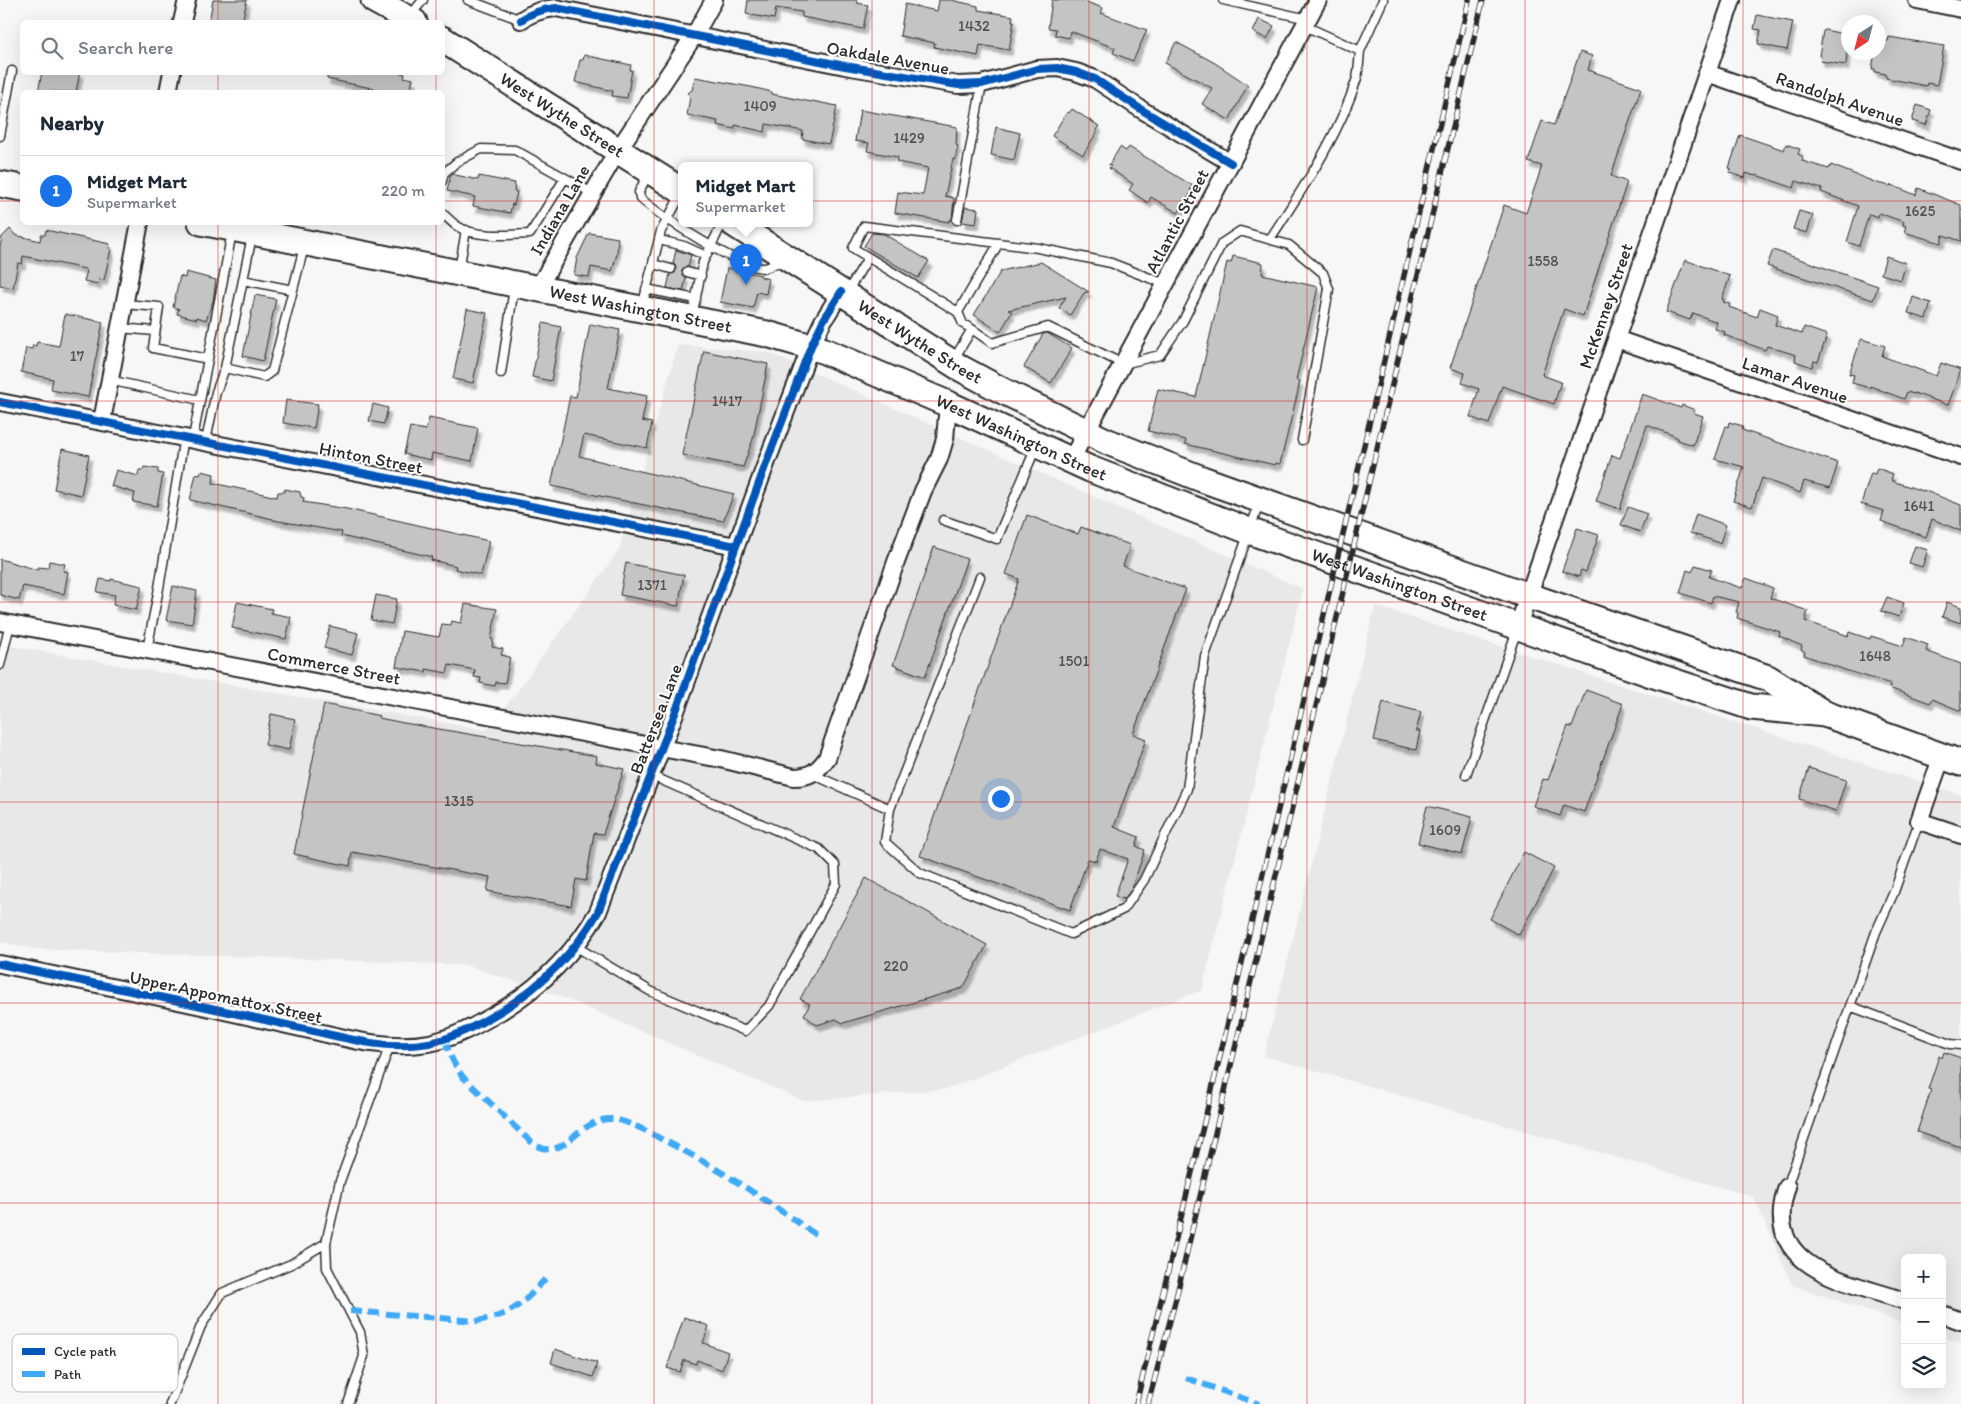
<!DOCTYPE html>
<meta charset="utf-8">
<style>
:root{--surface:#fff;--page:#f2f2f3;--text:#1f2937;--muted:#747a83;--line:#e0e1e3;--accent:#1a73e8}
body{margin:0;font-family:Itim,sans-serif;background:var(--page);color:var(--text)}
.controls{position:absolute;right:15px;bottom:15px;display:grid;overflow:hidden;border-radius:8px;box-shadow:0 5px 20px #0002}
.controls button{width:45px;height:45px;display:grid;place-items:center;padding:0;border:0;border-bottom:1px solid var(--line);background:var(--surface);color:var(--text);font:25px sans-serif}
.compass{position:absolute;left:1841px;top:15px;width:45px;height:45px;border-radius:50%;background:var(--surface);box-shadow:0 5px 20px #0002;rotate:216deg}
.you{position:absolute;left:1000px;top:798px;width:18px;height:18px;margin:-12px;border:4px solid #fff;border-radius:50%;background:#1a73e8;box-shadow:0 0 0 8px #1a73e833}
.badge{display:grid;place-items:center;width:32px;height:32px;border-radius:50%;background:var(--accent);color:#fff;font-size:16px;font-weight:700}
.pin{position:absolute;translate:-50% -41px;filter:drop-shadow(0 1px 2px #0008)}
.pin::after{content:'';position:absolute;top:26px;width:18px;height:15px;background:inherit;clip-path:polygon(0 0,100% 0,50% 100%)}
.popup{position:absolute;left:678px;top:162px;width:135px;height:65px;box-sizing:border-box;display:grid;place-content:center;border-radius:8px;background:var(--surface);filter:drop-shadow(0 1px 4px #0005);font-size:16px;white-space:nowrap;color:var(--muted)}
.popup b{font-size:19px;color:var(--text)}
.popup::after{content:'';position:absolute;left:50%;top:100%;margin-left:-10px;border:10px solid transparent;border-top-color:var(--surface)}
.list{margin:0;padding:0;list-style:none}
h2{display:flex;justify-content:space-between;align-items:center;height:65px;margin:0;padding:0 20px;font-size:21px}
h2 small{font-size:16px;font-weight:400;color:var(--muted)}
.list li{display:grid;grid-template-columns:32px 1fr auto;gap:15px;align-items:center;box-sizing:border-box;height:70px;padding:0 20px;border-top:1px solid var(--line)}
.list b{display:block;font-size:19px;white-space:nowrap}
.list p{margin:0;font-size:16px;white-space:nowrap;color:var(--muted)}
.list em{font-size:16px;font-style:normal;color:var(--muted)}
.icon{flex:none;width:28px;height:28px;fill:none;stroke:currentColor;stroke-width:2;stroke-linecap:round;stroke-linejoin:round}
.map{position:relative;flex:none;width:1961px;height:1404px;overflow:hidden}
.search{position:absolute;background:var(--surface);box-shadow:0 5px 20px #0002;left:20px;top:20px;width:425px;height:55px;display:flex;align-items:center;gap:12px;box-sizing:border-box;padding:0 18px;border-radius:8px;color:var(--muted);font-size:19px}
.panel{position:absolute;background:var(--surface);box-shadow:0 5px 20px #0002;left:20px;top:90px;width:425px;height:135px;border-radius:8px}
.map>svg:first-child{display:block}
</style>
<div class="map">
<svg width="1961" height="1404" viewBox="0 0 1961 1404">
<defs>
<filter id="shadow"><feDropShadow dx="3" dy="5.5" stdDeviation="1" flood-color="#0004"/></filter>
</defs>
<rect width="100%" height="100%" fill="#f7f7f7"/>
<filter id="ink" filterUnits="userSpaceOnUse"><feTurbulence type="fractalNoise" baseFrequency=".02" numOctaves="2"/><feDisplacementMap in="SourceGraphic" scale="10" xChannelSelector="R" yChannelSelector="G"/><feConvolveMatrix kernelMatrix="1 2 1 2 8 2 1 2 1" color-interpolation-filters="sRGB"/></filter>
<g filter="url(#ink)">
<path fill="#e8e8e8" d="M678,345l89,7 536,237 -101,401 -256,99 -142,12 -242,-104 -96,-32 -429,-16 -37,-7v-298l486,86 30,-37 103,-143z
M1375,606l586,189v548l-19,-6v-79h-37v66l-113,-39 -38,-88 -490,-141z"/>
<path fill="#c4c4c4" stroke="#2b2b2b" filter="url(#shadow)" d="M213,0h34l-5,22h-33z
M748,0h109v3l11,2 -5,24 -61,-12v-5l-26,-4 -2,11 -28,-5z
M939,0h12l27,6v4l35,6 -1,5h2l-5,29 -29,-5 -2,11 -44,-9 1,-4 -35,-7 5,-32 32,7z
M1052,0h29l22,8 -2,5 46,17 -14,31 -20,-8 2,-5 -45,-17 -1,7 -14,-3 1,-6 -8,-1z
M1757,15l36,7 -6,28 -29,-6 3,-14 -7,-1z
M1259,19l15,7 -7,13 -14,-7z
M1825,30l23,5 -2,30 -26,-4 1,-5h-2l4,-25z
M1889,37l55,9 -7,39 -10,-2 -1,3 -40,-8v-4l-11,-2v-3h-3l3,-17h3v-12l10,1z
M1176,42l39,21 33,22 -19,35 -27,-16 10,-16 -47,-25z
M1580,52l12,4 -4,14 53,18 -30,88 16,6 -44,134 -19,-7 -22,66 19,7 -7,22 -52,-18 -13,38 -19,-7 9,-28 -17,-6 3,-10 -15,-5 54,-163 22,8 16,-47 -14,-4 14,-41 12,4z
M584,55l47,10 -1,5h2l-5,28 -15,-2 1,-5 -38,-9 5,-22h3z
M42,72h38l-4,20h-38z
M327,72h70l8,2 -1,3 9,2 -3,13h-30l1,-2 -54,-11z
M695,77l56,10 21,5v2l39,8 1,-1 25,5 -8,38 -27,-5 1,-8 -37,-7 -1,8 -30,-7v4l-18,-4 1,-4 -31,-6 3,-18 -2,-4 4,-3z
M1917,105l14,5 -5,15 -14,-4z
M1072,109l27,17 -3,4 1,2 -14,23 -31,-19 15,-24 2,1z
M860,110l97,17 -1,18 2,1 -3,14 -2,-1 -8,37 9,2 -2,22h-3v2l-54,-9 3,-21 25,3 5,-27 -31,-6 1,-5 -31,-6 2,-8 -14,-2z
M996,127l24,6 -6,27 -23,-5z
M1740,135l44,15 2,-6 14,5 -2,5 5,3 -1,4 27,8 2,-4 46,18 13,3 1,-1 25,10 2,-7 43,17v36l-18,-6 -2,8 -37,-11 2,-6 -3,-1 1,-3 -25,-9 -1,4 -9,-3 -10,32 -12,-4 11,-36 -37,-14 1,-3 -26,-8 -2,7 -38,-13 -1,1 -9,-3 -1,5 -15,-5 1,-4 -2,-1z
M1120,147l6,4 3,-4 64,39 -3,4 2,1 -14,22 -27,-16 -3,6 -19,-13 4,-6 -24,-16 2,-2 -2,-1z
M451,174l27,6 1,-4 36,7 -1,8 3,1 -3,13 -2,-1 -2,9 -37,-7 2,-9 -28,-6z
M965,207l13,2 -2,15 -14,-2z
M1799,211l14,4 -6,18 -14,-4z
M10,229l5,6 25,6 1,-6h4l1,-5 64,14 -1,4 2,1 -7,31 -5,-1 -1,5 -14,-3 3,-10 -2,-2 -62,-13 -1,8 -4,-1 -5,25 -13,-3v-38l2,-10z
M589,233l29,5 -1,16 -5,17 -21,-4 -2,10 -15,-2 3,-17z
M872,233l12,1 45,27 -11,17 -54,-32z
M676,250l15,5 -3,12 -5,1 -1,3 1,5 3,2 -3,13 -16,-3 3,-14 5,-1 1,-3 -1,-5 -2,-1z
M1773,250l105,36 -5,14 -106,-34z
M1233,256l30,7 -1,11 56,13 -22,93 4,1 -3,14 -17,69 -4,-1 -1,2 -90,-21 1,-4 -38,-9 10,-42 38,8 31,-135 4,1z
M1886,256l20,7 -5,17 -20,-6z
M1685,260l45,16 -8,23 2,1 -1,2 7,2 -1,3 28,10 3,-9 18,7 -3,10 27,9 2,-7 23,8 -9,27 -4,-1 -2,6 -17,-6 1,-6 -29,-9 -2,4 -41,-15 1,-3 -10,-3 2,-7 -24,-9 -3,7 -24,-8z
M1041,262l48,30 -5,1 -14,22 -11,-7 7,-11 -58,13 4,2 -12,20 -26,-17 27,-44z
M727,268l34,7v2l8,2 -3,15 -9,-2 -4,16 -33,-6z
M186,272l30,8 -3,21 -7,19 -9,-3v2l-20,-5 2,-5 -6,-2 7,-31 5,2z
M255,295l21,4 -13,62 -20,-5z
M1913,297l18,6 -5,16 -18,-6z
M467,309l20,4 -14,70 -20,-4z
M65,314l38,8 -15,75 -37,-7 2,-11 -32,-7 5,-24 6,1 1,-4 3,1 1,-4 22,4z
M543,323l18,4 -10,54 -19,-4z
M590,324l30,6 -12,58 39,8 -5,25 10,2 -5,25 -63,-13 -5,21 155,38 -11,27 -172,-35 19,-90 6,1z
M1047,333l25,15 -21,35 -27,-16 19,-33z
M1861,339l24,7 -3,10 54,20 5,-13 20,7 -13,35 -34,-12v1l-7,-2 -3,7 -34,-13v2l-18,-5 2,-8 -5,-1z
M704,351l64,13 -15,75 -10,28 -61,-12z
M1642,394l39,14 1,-3 13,5 -1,3 9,3 -10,29 -15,-5v-2l-6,-3 -25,-10 -27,84 -24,-8 16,-46 8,3z
M286,400l32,4 -4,24 -31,-5z
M373,404l15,4 -4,16 -15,-3z
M429,418l49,10 -6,33 -40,-8 -1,7 -27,-6 6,-27 16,3z
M1729,422l14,4 -1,4 96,33 -8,25 -26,-7 -4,12 -38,-15 -10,29 -19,-6 11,-34 -29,-8 11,-33 2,1z
M62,449l27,6 -8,40 -27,-6z
M144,467l14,2v4l5,1 -6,32 -24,-4 2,-9 -24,-7 5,-16 22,6 1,-6h4z
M1877,468l16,6 -2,6 4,2 28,9v-1l38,15v26l-29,-12 -6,18 -45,-16 3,-10 -23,-7 10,-31 4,1z
M201,471l13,3 -1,9 64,14 1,-5h6l1,-3 15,3 1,5 3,1 -1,4 44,7 142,32 -8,34 -26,-6 1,-3 -25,-6 1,-3 -91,-21 1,-4 -69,-12v-1l-83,-19 6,-26 4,1z
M1628,507l19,7 -7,18 -19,-7z
M1696,514l30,11 -6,18 -30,-10z
M1027,515l51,19 3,-7 49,18 -7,21 63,23 -53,145 13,5 -32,88 25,10 -3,9 9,4 -14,40 -7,9 -9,-3 13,-37 -28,-10 -4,12 -8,-2 -18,51 -150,-54 99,-277 -13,-5z
M1577,528l22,7 -13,37 -5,-2 -2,7 -17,-6z
M1915,546l13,4 -6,17 -13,-4z
M934,547l33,12 -42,118 -32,-12z
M0,559l38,11v-3l10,1 1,-7 16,3 -2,7 5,1 -4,22 -41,-8 -4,14 -19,-5z
M626,563l58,12 -6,31 -58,-11z
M1695,565l17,5 -3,7 33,11 4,-10 27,10 -3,10 38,13 -3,10 38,13 5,2 1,-4 21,7 1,-3 32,10 3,-9 22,8 -2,6 35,13v47l-29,-12 -2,4 -41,-15 2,-4 -46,-14 -41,-15 1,-3 -4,-2 1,-4 -23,-10 1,-4 -43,-14 1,-5 -2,-1 3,-10 -26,-6 -2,7 -31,-10 7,-23 5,2z
M100,579l11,2v-2l31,7 -6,24 -23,-5 2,-10 -18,-3z
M173,586l24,5 -5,33 -26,-4z
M376,595l21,4 -5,25 -21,-4z
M1887,597l17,6 -5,14 -18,-6z
M237,602l35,7 -1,4 20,4 -5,22 -54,-11z
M1947,602l14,5v16l-19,-6z
M465,604l32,5 -6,30 2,1 -1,7 11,2 -2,6 9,2 -5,26 -9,-1 -1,4 -15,-3 1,-5 -7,-1 1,-7 -26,-5 -2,8 -21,-4v3l-30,-5 6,-36 37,6 3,-13 9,1 1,-4 9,2z
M330,626l28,7 -6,22 -28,-7z
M1586,690l37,14 -39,108 -20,-7 -4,11 -27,-10 10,-27 5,1 20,-54 4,1z
M1383,702l38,10 -5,19h4l-4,19 -42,-10z
M324,704l56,12 -1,2 25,5 193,33 -1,7 28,6 -21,65 -9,-1 -8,48 -10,-2 -5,27 -84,-15 3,-14 -138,-25 -2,14 -56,-12z
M271,714l24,5 -6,31 -24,-5z
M1809,768l37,12 -10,31 -37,-12z
M1427,806l45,11 -10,37 -44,-11z
M1524,852l30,16 -35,67 -29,-16z
M866,878l121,67 -24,43 -120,35 -7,-4 -19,6 -13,-10 6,-11 -10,-5z
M1944,1052l17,6v89l-44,-15 14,-42 -3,-1 11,-33 3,2z
M684,1317l25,9 -6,17 25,9 -6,18 -25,-10 -1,4 -12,-4 -4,12 -13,-4z
M555,1349l42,14 -4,14 -42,-14z"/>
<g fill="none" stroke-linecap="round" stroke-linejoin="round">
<g stroke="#2b2b2b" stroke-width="11">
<path id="service" d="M468,0l53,20
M1223,0l85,19
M410,16l13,-16
M1360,51l23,-51
M0,136l12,-65
M648,174l-9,18 1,6c20,18 99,70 124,70 5,0 12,-5 17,-8
M442,181l2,-8 13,-11 24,-13 34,1 77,43
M442,213c5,4 10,10 15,13 17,12 53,9 73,8l35,-56
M957,220l25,-136
M252,236l-27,132 39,9 8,-6 32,-124
M1270,239c33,-51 69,-103 87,-161 2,-9 2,-18 3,-27l-55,-25
M659,240l25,6 22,10
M653,264l18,5
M459,270l7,-40
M687,272l14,4
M243,280l50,10
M646,289l50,10
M847,292l21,-34
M124,304l35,3 -6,41 55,11
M642,307l19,-76 21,-38
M958,312l41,-69
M692,317l11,-55 19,-38
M119,328l36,3
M972,329l20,14 56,-16 75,37 37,-9 23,-34 39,-78 18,-12 49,14 34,28 6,16 -27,151
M954,359l18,-30 -9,-5 -5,-12 -105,-64 11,-22 174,22 73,15 54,21
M501,373l13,-85
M109,380l91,20
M193,438l39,-206
M206,441l10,-49 9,-24
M943,520l54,19 39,-92
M147,650l12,-62 25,-151
M0,665l10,-41
M812,774l78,35 -5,33 35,31 151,61 53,-25 20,-29 43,-91 18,-133 54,-152
M1466,775l51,-145
M890,809l90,-232
M575,946l75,45 95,40 24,-25 67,-122 -1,-19 -16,-16 -169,-74
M1850,1006l100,38 11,1
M1787,1187l89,-255 18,-40 25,-71
M170,1404l31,-78 21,-33 69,-29 35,-21
M348,1404l16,-48 -4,-24 -33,-64 -1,-25 14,-62 50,-136"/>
</g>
<g stroke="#2b2b2b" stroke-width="20">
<path id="minor" d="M1917,0l44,9
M521,20c11,-8 22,-11 35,-12l289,58 113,19 24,-1 55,-15 20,-1 19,4 19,7 47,31 89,53
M182,22l5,-22
M1707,73l254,88
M168,92l4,-20
M538,288l80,-138 76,-114 20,-36
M1616,339l345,118
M0,402l736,144
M102,421l38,-199
M1071,460l247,-460
M0,622l661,126 60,11 73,18c16,0 24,-6 33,-19l69,-196 27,-71 16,-32 6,-20 3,-35
M1518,626l214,-626
M1942,756l-23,65 42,14
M0,964c76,16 153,31 229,48 28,6 57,13 85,19 38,9 76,19 115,12 26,-5 50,-19 72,-32 40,-25 73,-57 97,-99l79,-204 90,-247 44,-115 12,-25 18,-29
M1787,1187c-28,82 62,95 118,114
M1942,1314l19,7"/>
</g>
<g stroke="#2b2b2b" stroke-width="29">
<g id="primary">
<path d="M374,0l40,22"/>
<path id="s1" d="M442,39l240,152"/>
<path d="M0,184l22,4"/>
<path id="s2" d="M201,222l566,112 55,16 126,54 142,65 159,62 405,144 97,32 74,7"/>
<path id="s3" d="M734,224l228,145 41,22 105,51 94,37 327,117 239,82 57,36 136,49"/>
</g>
</g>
<use href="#service" stroke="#fff" stroke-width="8"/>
<use href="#minor" stroke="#fff" stroke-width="16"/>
<use href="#primary" stroke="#fff" stroke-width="25"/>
<g stroke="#2b2b2b" stroke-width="5.5">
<path id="rail" d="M1136,1404l79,-327 254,-1077
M1148,1404l28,-106 307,-1298"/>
</g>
<use href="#rail" stroke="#fff" stroke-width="4" stroke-dasharray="11" stroke-linecap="butt"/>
<path stroke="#3fa9f5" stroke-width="6" stroke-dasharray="12 6" stroke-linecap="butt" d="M445,1039c4,15 9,26 18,38l67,64c7,5 12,9 21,8 21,-2 36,-36 67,-29 16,4 31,12 45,20 55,27 105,62 155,96
M350,1311l127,10c37,-6 46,-18 70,-44
M1186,1378l73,26"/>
<g stroke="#fff" stroke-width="11">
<path id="cycleway" d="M521,20c11,-8 22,-11 35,-12l289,58 113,19 24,-1 55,-15 20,-1 19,4 19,7 47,31 89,53
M0,402l736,144
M0,964c76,16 153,31 229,48 28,6 57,13 85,19 38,9 76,19 115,12 26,-5 50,-19 72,-32 40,-25 73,-57 97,-99l79,-204 90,-247 44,-115 12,-25 18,-29"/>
</g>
<use href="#cycleway" stroke="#0057b8" stroke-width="8"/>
</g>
</g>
<path fill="none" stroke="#d62828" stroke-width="1" stroke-opacity="0.55" d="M218,0v22M436,0v22M654,0v1404M872,0v1404M1089,0v1404M1307,0v1404M1525,0v1404M1743,0v1404M218,72v20M436,72v20M0,201h22M442,201h1519M218,222v1182M436,222v1182M0,401h1961M0,602h1961M0,802h1961M0,1003h1961M0,1203h1961"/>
<g text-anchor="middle" stroke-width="4" stroke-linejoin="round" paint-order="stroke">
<g font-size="15" fill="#515151">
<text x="974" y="31">1432</text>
<text x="760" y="111">1409</text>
<text x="909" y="143">1429</text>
<text x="1920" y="216">1625</text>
<text x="1543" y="266">1558</text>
<text x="77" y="361">17</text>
<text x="727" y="406">1417</text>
<text x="1919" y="511">1641</text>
<text x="652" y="590">1371</text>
<text x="1875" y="661">1648</text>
<text x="1074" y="666">1501</text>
<text x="459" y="806">1315</text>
<text x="1445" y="835">1609</text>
<text x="896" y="971">220</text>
</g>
<g font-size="18" fill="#2b2b2b" stroke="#fff">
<text transform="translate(888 58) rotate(10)" y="6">Oakdale Avenue</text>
<text transform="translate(1840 99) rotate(19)" y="6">Randolph Avenue</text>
<text dy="6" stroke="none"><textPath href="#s1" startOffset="142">West Wythe Street</textPath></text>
<text transform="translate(560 210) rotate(-60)" y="6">Indiana Lane</text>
<text transform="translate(1177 221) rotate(-62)" y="6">Atlantic Street</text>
<text transform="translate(1606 306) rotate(-71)" y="6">McKenney Street</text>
<text dy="6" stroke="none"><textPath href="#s2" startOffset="448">West Washington Street</textPath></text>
<text dy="6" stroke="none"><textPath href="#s3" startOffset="220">West Wythe Street</textPath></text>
<text transform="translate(1795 380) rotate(19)" y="6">Lamar Avenue</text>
<text dy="6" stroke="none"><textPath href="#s2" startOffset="852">West Washington Street</textPath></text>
<text transform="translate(371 458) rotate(11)" y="6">Hinton Street</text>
<text dy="6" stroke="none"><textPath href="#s2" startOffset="1258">West Washington Street</textPath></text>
<text transform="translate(334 666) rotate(11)" y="6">Commerce Street</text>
<text transform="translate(656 719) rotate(-69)" y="6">Battersea Lane</text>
<text transform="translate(226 997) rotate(12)" y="6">Upper Appomattox Street</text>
</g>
</g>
<rect x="12" y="1334" width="166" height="58" rx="8" fill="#fff" stroke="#bfbfbf" stroke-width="1"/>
<rect x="22" y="1348" width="23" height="7" fill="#0057b8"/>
<rect x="22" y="1371" width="23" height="6" fill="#3fa9f5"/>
<g font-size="14" fill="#2b2b2b">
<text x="54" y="1356">Cycle path</text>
<text x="54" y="1379">Path</text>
</g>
</svg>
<div class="controls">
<button>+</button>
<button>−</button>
<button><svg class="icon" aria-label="layers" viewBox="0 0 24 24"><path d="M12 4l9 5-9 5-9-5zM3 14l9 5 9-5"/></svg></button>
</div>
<svg class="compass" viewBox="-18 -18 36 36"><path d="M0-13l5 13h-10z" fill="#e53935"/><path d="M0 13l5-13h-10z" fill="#747a83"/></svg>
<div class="you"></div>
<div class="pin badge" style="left:746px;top:285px">1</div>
<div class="popup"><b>Midget Mart</b>Supermarket</div>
<div class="search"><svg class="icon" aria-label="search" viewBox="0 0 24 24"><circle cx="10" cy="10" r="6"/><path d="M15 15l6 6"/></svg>Search here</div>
<section class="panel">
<h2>Nearby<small></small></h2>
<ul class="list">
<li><span class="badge">1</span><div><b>Midget Mart</b><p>Supermarket</p></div><em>220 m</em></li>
</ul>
</section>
</div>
